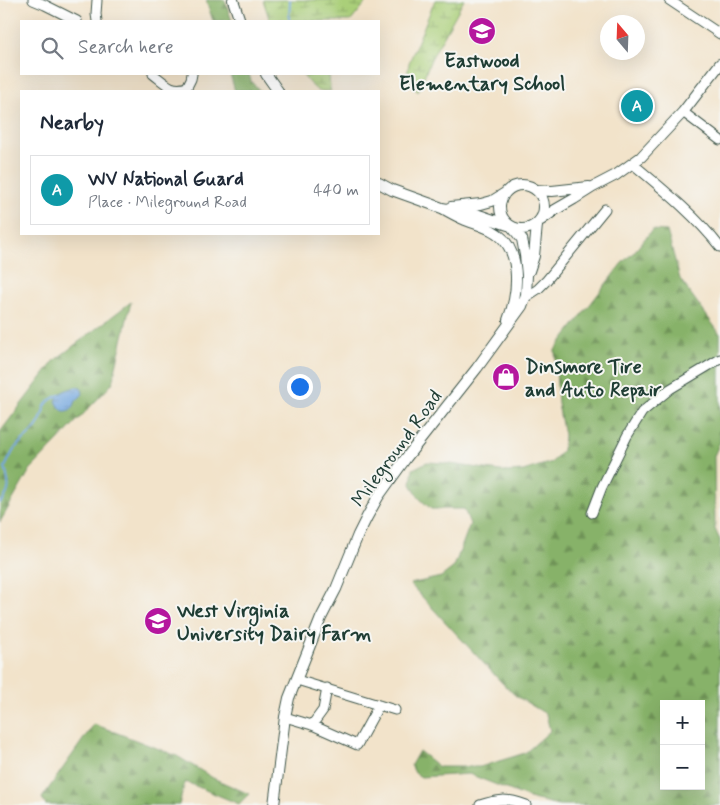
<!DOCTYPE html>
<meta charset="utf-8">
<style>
:root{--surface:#fff;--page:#f2f2f3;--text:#1f2937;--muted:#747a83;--line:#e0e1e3;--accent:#b5179e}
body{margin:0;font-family:Mynerve,sans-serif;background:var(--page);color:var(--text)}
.controls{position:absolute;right:15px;bottom:15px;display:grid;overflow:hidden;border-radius:0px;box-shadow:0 5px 20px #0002}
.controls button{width:45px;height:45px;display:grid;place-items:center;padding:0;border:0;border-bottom:1px solid var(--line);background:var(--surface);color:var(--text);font:25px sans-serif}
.compass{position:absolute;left:600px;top:15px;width:45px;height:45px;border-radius:50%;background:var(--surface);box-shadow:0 5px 20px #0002;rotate:341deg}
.you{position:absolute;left:299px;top:386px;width:18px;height:18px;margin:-12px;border:4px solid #fff;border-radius:50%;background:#1a73e8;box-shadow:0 0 0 8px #1a73e833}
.badge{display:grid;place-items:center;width:32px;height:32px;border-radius:50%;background:var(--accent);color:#fff;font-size:16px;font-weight:700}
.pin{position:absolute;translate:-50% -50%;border:2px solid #fff;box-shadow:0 1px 5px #0006}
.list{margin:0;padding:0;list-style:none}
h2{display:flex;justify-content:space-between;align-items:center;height:65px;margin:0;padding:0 20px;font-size:21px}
h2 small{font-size:16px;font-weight:400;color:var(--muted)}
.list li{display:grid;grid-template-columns:32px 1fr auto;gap:15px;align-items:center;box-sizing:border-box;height:70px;margin:0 10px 10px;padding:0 10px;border:1px solid var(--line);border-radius:0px}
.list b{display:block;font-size:19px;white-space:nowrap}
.list p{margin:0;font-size:16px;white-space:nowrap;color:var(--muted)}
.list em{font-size:16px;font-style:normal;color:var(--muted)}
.icon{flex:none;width:28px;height:28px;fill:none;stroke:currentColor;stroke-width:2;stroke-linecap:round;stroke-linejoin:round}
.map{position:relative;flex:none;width:720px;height:805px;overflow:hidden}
.search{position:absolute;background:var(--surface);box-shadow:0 5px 20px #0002;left:20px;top:20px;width:360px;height:55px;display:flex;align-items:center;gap:12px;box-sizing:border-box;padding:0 18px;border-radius:0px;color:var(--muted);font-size:19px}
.panel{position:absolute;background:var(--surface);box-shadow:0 5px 20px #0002;left:20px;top:90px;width:360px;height:145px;border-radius:0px}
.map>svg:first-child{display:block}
</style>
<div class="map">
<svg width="720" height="805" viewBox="0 0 720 805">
<defs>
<pattern id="forest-firs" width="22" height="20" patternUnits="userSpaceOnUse" patternTransform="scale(1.25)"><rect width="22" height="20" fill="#87b269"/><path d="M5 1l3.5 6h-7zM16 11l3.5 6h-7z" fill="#6e9257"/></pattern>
<pattern id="wetland-marsh" width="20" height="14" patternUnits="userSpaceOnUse" patternTransform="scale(1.25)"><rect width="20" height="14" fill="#aacf79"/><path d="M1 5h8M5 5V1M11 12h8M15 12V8" fill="none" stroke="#8aa964"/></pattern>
<pattern id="water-ripples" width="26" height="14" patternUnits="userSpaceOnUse" patternTransform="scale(1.25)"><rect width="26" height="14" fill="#72a6df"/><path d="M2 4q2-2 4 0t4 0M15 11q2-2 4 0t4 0" fill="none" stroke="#5d88b6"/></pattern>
</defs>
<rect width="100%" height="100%" fill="#f6f6f2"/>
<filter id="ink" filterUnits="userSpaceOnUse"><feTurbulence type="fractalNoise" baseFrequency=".02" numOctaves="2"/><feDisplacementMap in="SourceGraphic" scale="10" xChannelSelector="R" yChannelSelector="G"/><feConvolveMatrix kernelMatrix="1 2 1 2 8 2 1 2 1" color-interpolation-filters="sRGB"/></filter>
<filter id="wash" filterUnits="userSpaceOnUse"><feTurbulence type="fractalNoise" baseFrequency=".0096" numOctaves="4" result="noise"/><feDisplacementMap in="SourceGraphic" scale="20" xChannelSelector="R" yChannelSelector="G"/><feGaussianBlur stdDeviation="1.12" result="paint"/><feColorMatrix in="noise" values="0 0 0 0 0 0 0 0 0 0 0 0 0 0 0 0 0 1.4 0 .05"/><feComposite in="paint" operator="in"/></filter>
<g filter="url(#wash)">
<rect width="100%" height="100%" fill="#f2e3ca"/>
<path fill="url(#forest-firs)" stroke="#53784e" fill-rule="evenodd" d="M206,0h19l7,21h-19z
M230,74h19l2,7 9,10h-25z
M652,230l15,1 13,48 40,55v108l-6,14 1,73 5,11v265h-161l-27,-6 -63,-25 -48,3 -6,-4 -4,-8 8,-14 20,16h41l45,-14 25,-22 -4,-17 -30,-18 -13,-12 -93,-100 31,-7 13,-10 16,-43 -6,-15h-33l-12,-11 -8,-14 2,-15 14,-7 17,1 63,9 16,-1 29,-9 11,-12 1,-15 -6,-31 -3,-54 67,-87 12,-11zM664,704h37v82h-37z
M131,302l-19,82 -82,86 -30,52v-90l55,-72z
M94,724l83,32 36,22 36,16 -10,10 -48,-20 -6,-2 -6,23h-133l-4,-7z"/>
<path fill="url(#wetland-marsh)" stroke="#648656" d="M263,0h105l-17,21h-81z
M435,0h29l-33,59 -13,33 -11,-13 2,-16z
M302,74h27l1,15 1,2h-13l-9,-8z"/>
<path fill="url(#water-ripples)" stroke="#48728a" d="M75,387h6l2,7 -7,7 -3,7c-10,6 -12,3 -17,-7 4,-11 10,-10 19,-14z"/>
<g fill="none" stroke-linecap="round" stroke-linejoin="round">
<path stroke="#72a6df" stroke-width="2" d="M289,21l1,-21
M0,503c13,-13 8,-21 5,-36 4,-7 7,-16 12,-21 6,-7 15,-12 20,-20 10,-13 1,-22 22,-31"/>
</g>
</g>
<g filter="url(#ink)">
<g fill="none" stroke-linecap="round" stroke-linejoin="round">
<g stroke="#3f564a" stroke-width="11">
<path id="minor" d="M33,0l12,5 32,16
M669,0l51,34
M97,21l-1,-7 1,-14
M153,74c12,9 18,18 34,13l4,-8 1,-5
M683,112l37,28
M633,164c31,26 62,51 87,83
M526,297l12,-8 8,-8 59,-72
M592,513l10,-26 25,-51 15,-24 28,-23 50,-30
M297,680l98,30
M285,717l27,8 45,20 22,-40
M312,725l11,-15 4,-22
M480,805c17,-6 28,-7 46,0"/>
</g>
<g stroke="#3f564a" stroke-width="12">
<path id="major" d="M233,0l7,21
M266,74l12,17
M379,183l13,7 39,14 11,4 34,6 32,11
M500 207a22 22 0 1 1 44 0a22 22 0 1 1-44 0Z
M536,190l16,1 37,-4
M451,207l30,-3 11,-3 13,-8
M442,208c7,4 14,8 21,11 9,4 19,6 28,11 32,16 28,62 17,90
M541,220l14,-10 19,-11 19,-12 23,-12 25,-18 42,-45 37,-48
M529,271l5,-15 3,-31
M274,805l11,-88 4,-19 32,-80 15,-29 22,-54 9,-18 11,-20 28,-39 71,-90 45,-62 4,-11 1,-20 -2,-20 -3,-16 -10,-12"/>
</g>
<use href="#minor" stroke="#fff" stroke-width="9"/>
<use href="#major" stroke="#fff" stroke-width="10"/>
</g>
</g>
<defs>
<g id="school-disc" transform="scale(1.4375)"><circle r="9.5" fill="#b5179e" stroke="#f6f6f2"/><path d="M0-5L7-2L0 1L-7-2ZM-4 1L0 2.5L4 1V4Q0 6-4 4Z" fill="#fff"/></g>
<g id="shop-disc" transform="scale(1.4375)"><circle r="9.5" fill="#b5179e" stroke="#f6f6f2"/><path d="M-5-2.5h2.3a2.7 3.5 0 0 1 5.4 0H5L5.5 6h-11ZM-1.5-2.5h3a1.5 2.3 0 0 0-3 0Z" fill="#fff"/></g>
<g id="university-disc" transform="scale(1.4375)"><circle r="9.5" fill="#b5179e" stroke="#f6f6f2"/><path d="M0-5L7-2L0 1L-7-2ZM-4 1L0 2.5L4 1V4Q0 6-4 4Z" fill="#fff"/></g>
</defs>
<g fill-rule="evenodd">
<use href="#school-disc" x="482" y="31"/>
<use href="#shop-disc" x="506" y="377"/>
<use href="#university-disc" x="158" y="621"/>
</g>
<g text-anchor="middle" stroke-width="4" stroke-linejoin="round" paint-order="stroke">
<g font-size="20" font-weight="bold" fill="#1f3d34" stroke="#f6f6f2" text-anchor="start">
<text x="482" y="67" text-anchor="middle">Eastwood<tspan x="482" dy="23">Elementary School</tspan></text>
<text x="525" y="373">Dinsmore Tire<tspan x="525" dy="23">and Auto Repair</tspan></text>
<text x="177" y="617">West Virginia<tspan x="177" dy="23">University Dairy Farm</tspan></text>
</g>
<g font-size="20" fill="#1f3d34" stroke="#f6f6f2">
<text transform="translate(396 448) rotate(-54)" y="7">Mileground Road</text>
</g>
</g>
</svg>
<div class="controls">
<button>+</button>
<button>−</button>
</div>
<svg class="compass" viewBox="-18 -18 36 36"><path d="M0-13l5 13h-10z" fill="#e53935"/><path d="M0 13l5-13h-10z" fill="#747a83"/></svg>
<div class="you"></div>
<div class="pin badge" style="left:637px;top:106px;background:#0f9aa8">A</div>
<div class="search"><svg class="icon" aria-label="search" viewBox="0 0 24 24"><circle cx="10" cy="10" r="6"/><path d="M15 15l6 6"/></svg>Search here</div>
<section class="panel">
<h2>Nearby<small></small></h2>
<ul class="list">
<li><span class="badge" style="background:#0f9aa8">A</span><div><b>WV National Guard</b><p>Place · Mileground Road</p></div><em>440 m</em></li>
</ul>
</section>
</div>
